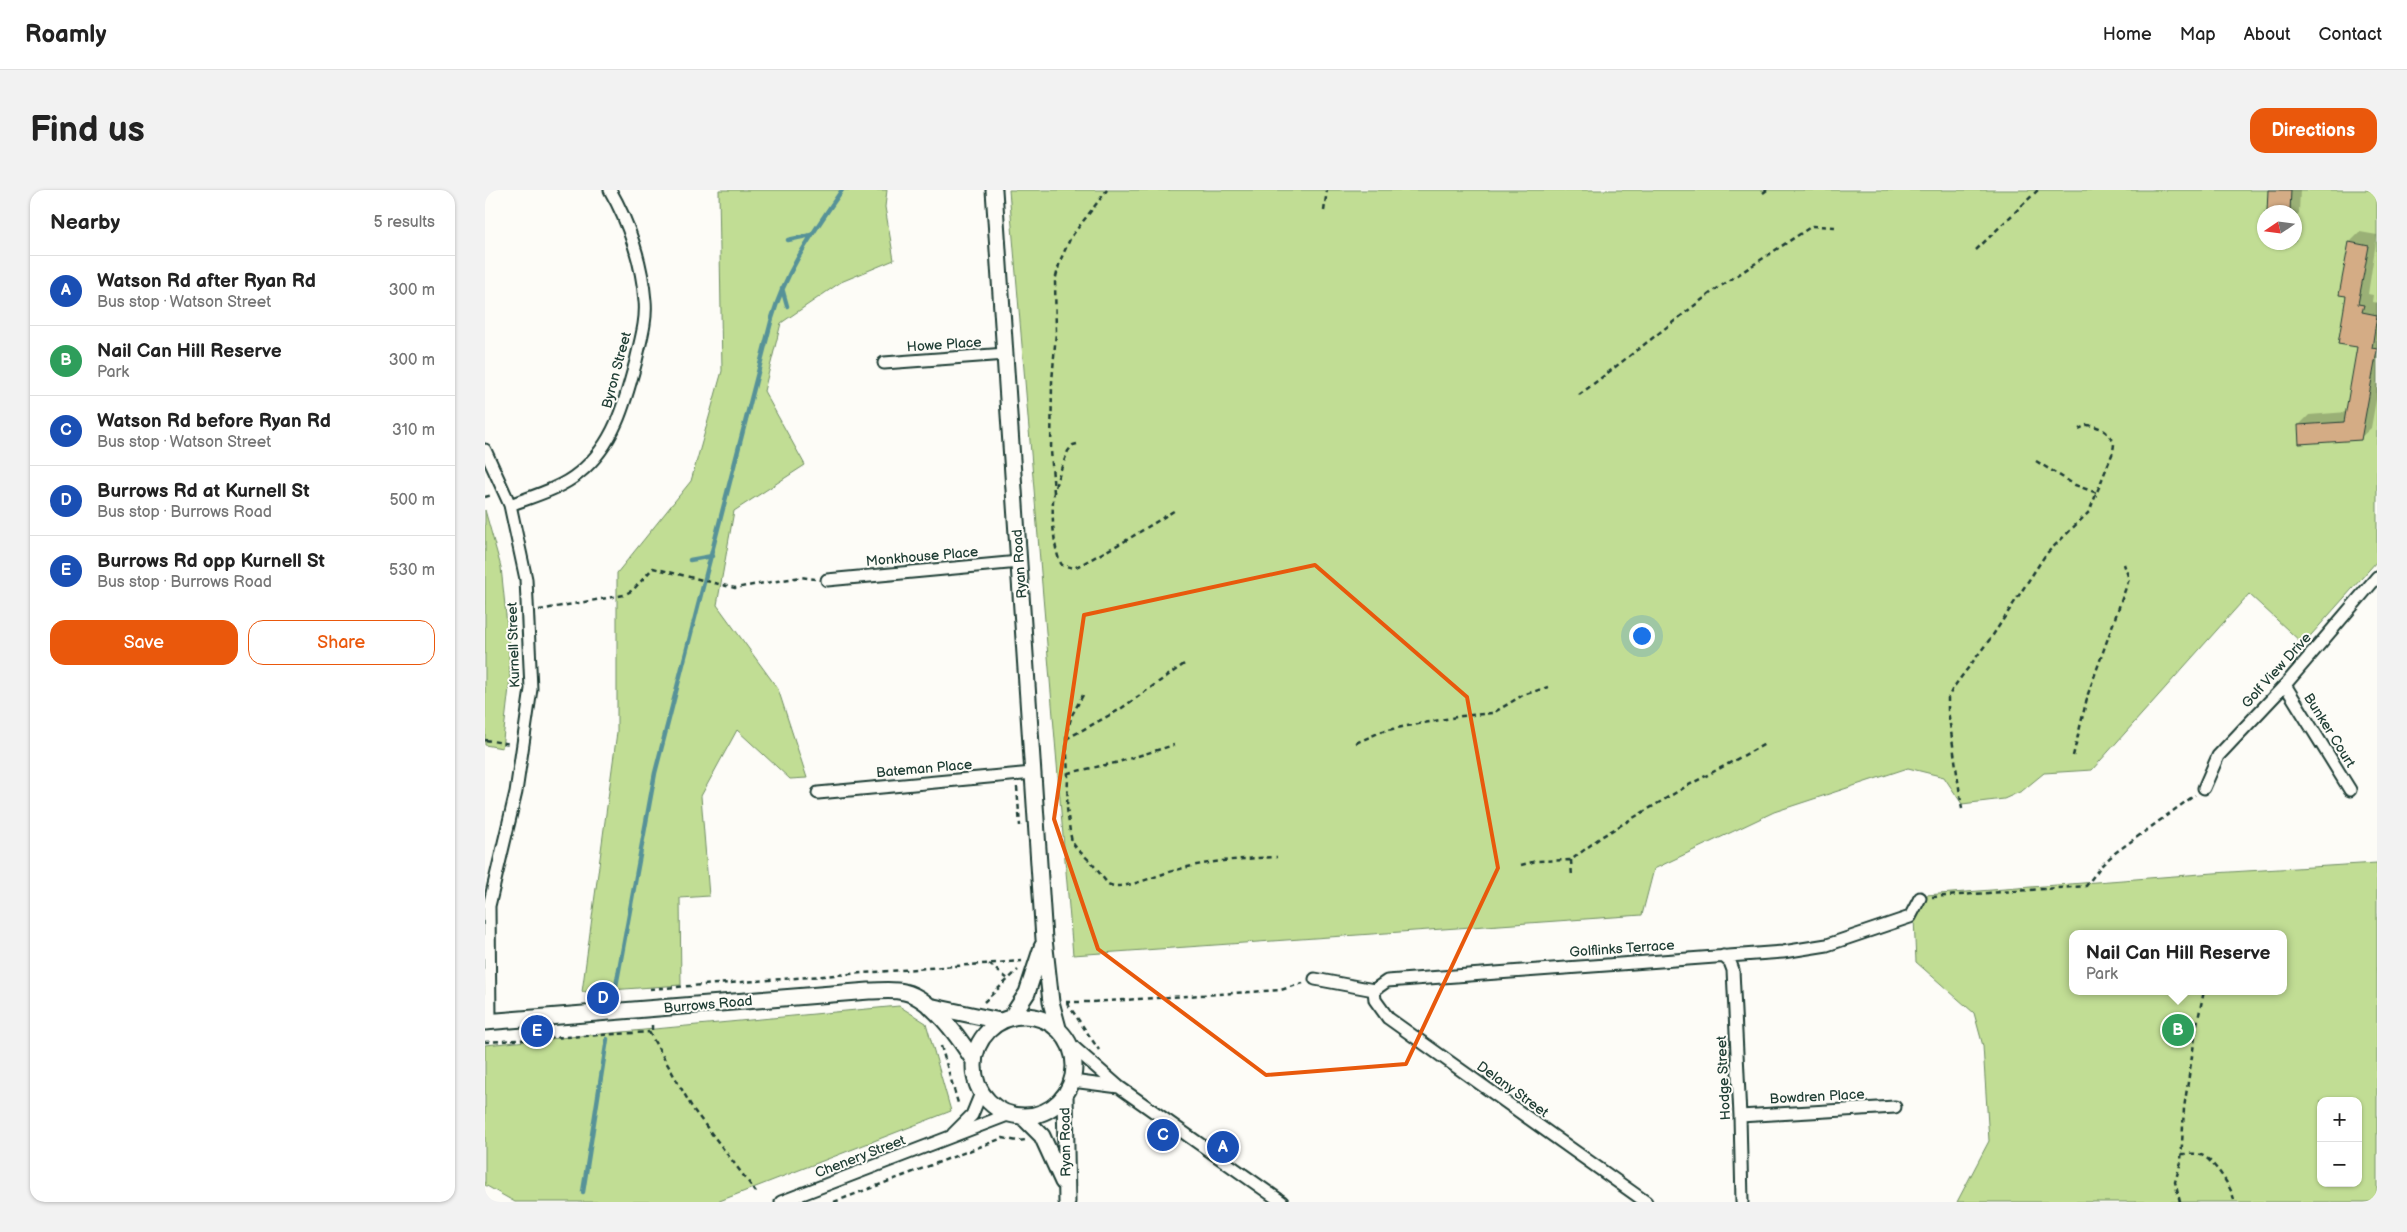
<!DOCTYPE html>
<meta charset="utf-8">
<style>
:root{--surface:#fff;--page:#f2f2f2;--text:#222;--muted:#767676;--line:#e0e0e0;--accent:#ea580c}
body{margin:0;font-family:"Balsamiq Sans",sans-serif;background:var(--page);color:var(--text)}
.controls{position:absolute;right:15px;bottom:15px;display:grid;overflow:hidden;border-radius:10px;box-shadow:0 1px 4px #0004}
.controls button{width:45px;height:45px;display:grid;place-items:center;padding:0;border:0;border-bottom:1px solid var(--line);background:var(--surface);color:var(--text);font:25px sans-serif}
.compass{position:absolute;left:1772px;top:15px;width:45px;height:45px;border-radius:50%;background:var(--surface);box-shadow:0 1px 4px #0004;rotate:257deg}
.you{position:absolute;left:1156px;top:445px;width:18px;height:18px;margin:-12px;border:4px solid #fff;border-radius:50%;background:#1a73e8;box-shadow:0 0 0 8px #1a73e833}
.badge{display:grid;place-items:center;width:32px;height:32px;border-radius:50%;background:var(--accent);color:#fff;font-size:16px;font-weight:700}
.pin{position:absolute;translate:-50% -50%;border:2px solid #fff;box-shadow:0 1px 5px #0006}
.popup{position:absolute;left:1584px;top:740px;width:218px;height:65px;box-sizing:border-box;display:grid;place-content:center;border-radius:10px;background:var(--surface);filter:drop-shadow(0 1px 4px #0005);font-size:16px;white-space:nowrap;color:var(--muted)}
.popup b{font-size:19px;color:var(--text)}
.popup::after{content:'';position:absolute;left:50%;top:100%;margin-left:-10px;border:10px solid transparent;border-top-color:var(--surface)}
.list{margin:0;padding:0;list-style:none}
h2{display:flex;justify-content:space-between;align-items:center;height:65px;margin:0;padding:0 20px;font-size:21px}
h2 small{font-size:16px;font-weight:400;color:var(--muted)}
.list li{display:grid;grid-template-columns:32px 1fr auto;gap:15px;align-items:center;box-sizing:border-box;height:70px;padding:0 20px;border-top:1px solid var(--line)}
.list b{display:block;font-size:19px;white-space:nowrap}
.list p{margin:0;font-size:16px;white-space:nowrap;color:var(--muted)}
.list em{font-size:16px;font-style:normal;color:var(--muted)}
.actions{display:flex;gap:10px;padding:15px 20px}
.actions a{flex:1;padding:11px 0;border:1px solid var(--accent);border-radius:15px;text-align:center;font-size:18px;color:var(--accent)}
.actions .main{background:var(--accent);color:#fff}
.map{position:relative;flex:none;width:1892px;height:1012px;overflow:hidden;border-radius:15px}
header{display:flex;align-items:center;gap:30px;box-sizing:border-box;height:70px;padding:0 25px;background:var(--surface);border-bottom:1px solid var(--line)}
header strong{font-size:24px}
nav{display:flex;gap:28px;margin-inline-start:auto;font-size:18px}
.intro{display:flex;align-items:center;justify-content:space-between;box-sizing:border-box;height:120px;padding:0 30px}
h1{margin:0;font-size:35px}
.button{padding:12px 22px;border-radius:15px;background:var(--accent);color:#fff;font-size:18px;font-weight:700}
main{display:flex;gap:30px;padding:0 30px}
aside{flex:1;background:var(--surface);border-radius:15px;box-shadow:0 1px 4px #0004}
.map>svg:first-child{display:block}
</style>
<header>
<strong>Roamly</strong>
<nav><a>Home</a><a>Map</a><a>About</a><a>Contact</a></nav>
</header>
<div class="intro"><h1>Find us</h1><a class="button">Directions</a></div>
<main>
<aside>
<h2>Nearby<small>5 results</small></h2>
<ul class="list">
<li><span class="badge" style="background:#1a4fb4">A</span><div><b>Watson Rd after Ryan Rd</b><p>Bus stop · Watson Street</p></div><em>300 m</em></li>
<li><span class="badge" style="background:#2e9e5b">B</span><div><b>Nail Can Hill Reserve</b><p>Park</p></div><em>300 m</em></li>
<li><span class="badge" style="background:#1a4fb4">C</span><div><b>Watson Rd before Ryan Rd</b><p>Bus stop · Watson Street</p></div><em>310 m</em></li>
<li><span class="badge" style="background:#1a4fb4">D</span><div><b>Burrows Rd at Kurnell St</b><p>Bus stop · Burrows Road</p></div><em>500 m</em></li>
<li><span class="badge" style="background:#1a4fb4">E</span><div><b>Burrows Rd opp Kurnell St</b><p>Bus stop · Burrows Road</p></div><em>530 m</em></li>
</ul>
<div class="actions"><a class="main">Save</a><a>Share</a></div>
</aside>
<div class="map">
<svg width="1892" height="1012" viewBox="0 0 1892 1012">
<rect width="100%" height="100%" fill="#fdfcf7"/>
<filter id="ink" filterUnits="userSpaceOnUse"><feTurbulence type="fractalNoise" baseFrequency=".02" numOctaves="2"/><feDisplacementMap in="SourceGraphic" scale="10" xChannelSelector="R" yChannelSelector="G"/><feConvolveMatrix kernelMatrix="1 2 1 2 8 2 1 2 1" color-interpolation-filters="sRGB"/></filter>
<g filter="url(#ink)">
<path fill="#c1dd94" stroke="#708d64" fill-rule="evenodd" d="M234,0h168l-2,17 9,53 -53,22 -60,41 -17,68 41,74 -71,46 -17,94 61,84 29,89 -17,1 -53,-49 -36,66 8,100 -29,2 1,87 -99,7 35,-260v-159l74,-92 31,-110z
M524,0h1368v371l-74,83 -54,-50 -157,176 -48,3 -22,18 -18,8 -42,5 -18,-27 -36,-9 -134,44 -120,57 -12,46 -569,40zM1780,22h30v30h-30z
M0,320l16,57 7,68 2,44 -8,69 -17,-3z
M1892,673v339h-420l32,-61 -6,-95 -9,-33 -58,-51 -3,-66 301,-23zM1588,744h210v57h-210zM1836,911h37v82h-37z
M414,816l27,17 25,88 -234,91h-202l-30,-17v-140z"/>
<path fill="#0003" d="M1785,0h30l-1,23 -4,4v-5h-27z
M1875,42l17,3 -9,59 5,1 -1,7 5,1v91l-6,34 -11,10 -61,-13 10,-10 38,-3 12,-66 -12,-51 3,-53z"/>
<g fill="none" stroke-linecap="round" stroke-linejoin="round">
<path stroke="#579298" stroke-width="4.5" d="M303,50l23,-5
M297,98l5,18
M205,370l22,-4
M131,796l39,-213 117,-455c15,-50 41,-85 70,-128
M98,1002l24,-153"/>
</g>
<path fill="#d4ac85" stroke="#1f3d34" d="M1783,0h23l-1,22h-23z
M1864,52l20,4 -11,58 6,1 -2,7 15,3 -5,33 5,1v2l-16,89 -62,4 -1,-19 46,-3 13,-75 -19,-3 8,-48 -7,-1z"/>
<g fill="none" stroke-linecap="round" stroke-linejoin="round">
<g stroke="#1f3d34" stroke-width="15">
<path id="minor" d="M399,173l122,-9
M0,260l25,55 16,74 5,110 -15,103 -27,114 1,116
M25,315c23,-9 50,-16 69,-32 35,-28 46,-70 57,-112 4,-19 11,-40 9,-60 -3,-38 -16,-78 -35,-111
M342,390l192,-18
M1800,495l65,105
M1719,598l14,-32 67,-71 92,-108
M333,603l215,-20
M1238,766l7,6 3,8 7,146 2,86
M830,789l59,11 13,-9 396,-29 44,-7 83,-28 10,-19
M889,800l1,10 13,18 258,184
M585,854l49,43 163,115
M587,891l47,6
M1255,926l155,-9
M468,944l19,-19 9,-22
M296,1012l229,-88"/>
</g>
<g stroke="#1f3d34" stroke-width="19">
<path id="tertiary" d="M509,0l50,749 7,63 7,26
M444,816l71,15
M489 876a50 50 0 1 1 100 0a50 50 0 1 1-100 0Z
M527,826l15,-23 15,-46
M0,832l384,-31c11,0 24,-2 35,1 28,6 56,47 70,69
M580,906l2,106
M537,926l20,20 21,46"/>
</g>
<path stroke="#1f3d34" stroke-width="2.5" stroke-dasharray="5 4" stroke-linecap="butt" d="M1278,3l4,-3
M839,21l3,-21
M1491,60l62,-60
M1094,205l133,-103 100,-66 26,1
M592,254l-4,1 -5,6c-5,13 -11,27 -14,41 -3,16 -1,61 8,73l12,3 8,-4 43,-23 52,-32
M1551,271l39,24 22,8
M569,303l-3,-43 1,-68 4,-50 -1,-51 5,-20 11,-24 36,-47
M0,307l7,-2
M54,420l85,-15 9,-5 20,-22 82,20 66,-11 14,2
M598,505l-11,20 -6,20 2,41 -1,32 3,24 2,10 6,8 13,12 17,22c11,7 43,-6 55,-10 38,-13 75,-15 114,-17
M581,549l53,-29 68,-48
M0,550l26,4
M871,553l27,-12 19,-4 60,-11 31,-3 30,-18 25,-8
M1588,566l15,-62 41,-115 -5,-15
M583,583l47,-10 59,-18
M532,597l3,39
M1477,619l-14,-99v-12l5,-10 40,-53 53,-81 43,-42 24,-60 1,-8c-4,-12 -15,-18 -27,-19l-8,4
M1086,670l1,18
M1036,675l15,-4 35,-1 30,-23 86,-51 78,-42
M1447,707l154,-11 16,-21 13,-12 80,-58
M504,774l19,15
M165,799l372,-28
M499,812l34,-32
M581,812h26l189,-12 22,-7
M582,813l32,47
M167,835v6l-3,1 44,77 63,83
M0,852l164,-10
M456,856l17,57
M1696,964c6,0 15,-1 20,1 11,3 34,36 33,47
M349,1012l169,-64 14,3 9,-1
M1695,1012l-5,-20 6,-20 3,-54 13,-84 7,-33"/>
<use href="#minor" stroke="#fdfcf7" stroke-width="11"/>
<use href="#tertiary" stroke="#fdfcf7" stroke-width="15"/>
</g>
</g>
<path fill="none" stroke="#e8590c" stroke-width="4" stroke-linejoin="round" d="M830,375l152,132 31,171 -92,196 -140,11 -168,-126 -44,-130 30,-204z"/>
<g text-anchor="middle" stroke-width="4" stroke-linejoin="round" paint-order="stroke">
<g font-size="14" fill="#1f3d34" stroke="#fdfcf7">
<text transform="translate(459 154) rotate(-4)" y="5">Howe Place</text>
<text transform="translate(131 180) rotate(-75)" y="5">Byron Street</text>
<text transform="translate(437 366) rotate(-5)" y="5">Monkhouse Place</text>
<text transform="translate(534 374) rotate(-94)" y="5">Ryan Road</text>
<text transform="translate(28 455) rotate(-92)" y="5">Kurnell Street</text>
<text transform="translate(1791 480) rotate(-48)" y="5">Golf View Drive</text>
<text transform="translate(1845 540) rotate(58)" y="5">Bunker Court</text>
<text transform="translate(439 578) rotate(-5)" y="5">Bateman Place</text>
<text transform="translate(1137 758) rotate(-4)" y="5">Golflinks Terrace</text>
<text transform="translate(223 814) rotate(-5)" y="5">Burrows Road</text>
<text transform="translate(1238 888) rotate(-93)" y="5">Hodge Street</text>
<text transform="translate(1028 899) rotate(36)" y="5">Delany Street</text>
<text transform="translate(1332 906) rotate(-3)" y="5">Bowdren Place</text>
<text transform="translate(580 952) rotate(-91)" y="5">Ryan Road</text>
<text transform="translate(375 966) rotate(-21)" y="5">Chenery Street</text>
</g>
</g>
</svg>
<div class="controls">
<button>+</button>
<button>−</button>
</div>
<svg class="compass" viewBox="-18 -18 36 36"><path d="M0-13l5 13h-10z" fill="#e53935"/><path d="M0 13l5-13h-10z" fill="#767676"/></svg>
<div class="you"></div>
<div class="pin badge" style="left:738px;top:957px;background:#1a4fb4">A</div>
<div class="pin badge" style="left:1693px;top:840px;background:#2e9e5b">B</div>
<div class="popup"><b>Nail Can Hill Reserve</b>Park</div>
<div class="pin badge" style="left:678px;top:945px;background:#1a4fb4">C</div>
<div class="pin badge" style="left:118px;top:808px;background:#1a4fb4">D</div>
<div class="pin badge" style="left:52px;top:841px;background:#1a4fb4">E</div>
</div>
</main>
